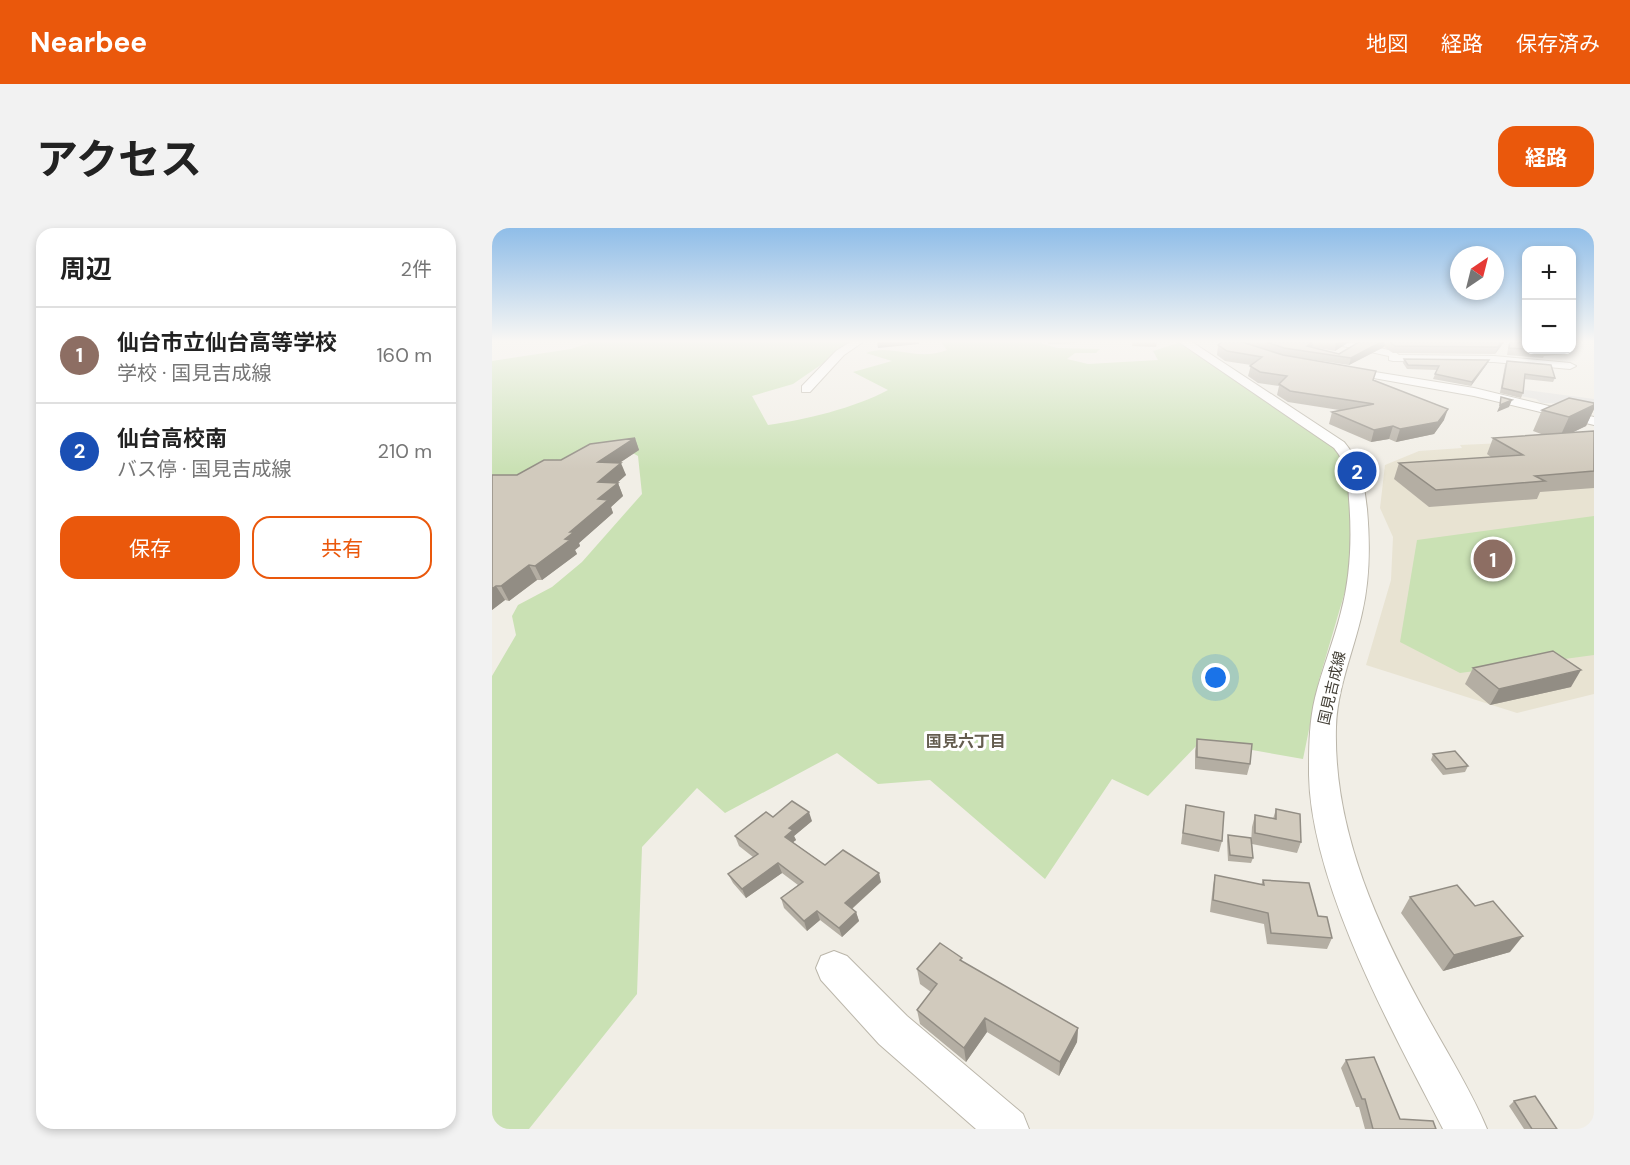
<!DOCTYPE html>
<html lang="ja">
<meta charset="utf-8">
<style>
:root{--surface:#fff;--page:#f2f2f2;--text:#222;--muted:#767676;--line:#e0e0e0;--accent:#ea580c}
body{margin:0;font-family:"DM Sans","Noto Sans JP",sans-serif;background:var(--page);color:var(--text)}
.controls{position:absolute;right:18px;top:18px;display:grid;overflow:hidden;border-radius:12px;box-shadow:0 3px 9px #0003}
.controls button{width:54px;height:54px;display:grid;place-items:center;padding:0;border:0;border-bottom:2px solid var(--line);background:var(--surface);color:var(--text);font:30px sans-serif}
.compass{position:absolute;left:958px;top:18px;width:54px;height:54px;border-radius:50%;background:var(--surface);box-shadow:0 3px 9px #0003;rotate:35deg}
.you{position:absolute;left:724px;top:450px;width:21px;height:21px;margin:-15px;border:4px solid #fff;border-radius:50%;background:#1a73e8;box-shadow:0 0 0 9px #1a73e833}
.badge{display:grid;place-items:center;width:39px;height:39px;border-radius:50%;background:var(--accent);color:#fff;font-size:20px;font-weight:700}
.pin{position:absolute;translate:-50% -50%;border:3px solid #fff;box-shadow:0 2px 6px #0006}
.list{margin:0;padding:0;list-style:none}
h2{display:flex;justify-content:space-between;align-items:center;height:78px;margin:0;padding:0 24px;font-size:26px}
h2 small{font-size:20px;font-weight:400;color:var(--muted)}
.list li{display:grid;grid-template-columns:39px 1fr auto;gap:18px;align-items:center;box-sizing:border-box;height:96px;padding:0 24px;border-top:2px solid var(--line)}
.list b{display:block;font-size:22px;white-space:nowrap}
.list p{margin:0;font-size:20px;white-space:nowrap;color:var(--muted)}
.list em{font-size:20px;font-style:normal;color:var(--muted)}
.actions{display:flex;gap:12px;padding:18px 24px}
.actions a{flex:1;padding:14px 0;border:2px solid var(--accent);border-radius:18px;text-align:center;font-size:21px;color:var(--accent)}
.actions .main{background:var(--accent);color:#fff}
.map{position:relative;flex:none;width:1102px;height:901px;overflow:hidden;border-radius:18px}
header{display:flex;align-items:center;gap:36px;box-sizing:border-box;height:84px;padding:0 30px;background:var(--accent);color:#fff}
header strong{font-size:28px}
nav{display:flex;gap:33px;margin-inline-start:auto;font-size:21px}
.intro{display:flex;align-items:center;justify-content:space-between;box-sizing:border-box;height:144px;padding:0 36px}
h1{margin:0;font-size:42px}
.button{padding:15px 27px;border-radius:18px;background:var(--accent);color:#fff;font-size:21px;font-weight:700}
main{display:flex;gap:36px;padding:0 36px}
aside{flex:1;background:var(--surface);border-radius:18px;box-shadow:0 3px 9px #0003}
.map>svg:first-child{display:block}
</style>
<header>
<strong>Nearbee</strong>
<nav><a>地図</a><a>経路</a><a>保存済み</a></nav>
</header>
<div class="intro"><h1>アクセス</h1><a class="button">経路</a></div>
<main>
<aside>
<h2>周辺<small>2件</small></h2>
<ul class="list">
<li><span class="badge" style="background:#8d6e63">1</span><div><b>仙台市立仙台高等学校</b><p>学校 · 国見吉成線</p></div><em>160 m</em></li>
<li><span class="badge" style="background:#1a4fb4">2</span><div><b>仙台高校南</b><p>バス停 · 国見吉成線</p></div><em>210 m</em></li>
</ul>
<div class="actions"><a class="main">保存</a><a>共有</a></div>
</aside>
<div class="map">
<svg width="1102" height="901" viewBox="0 0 1102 901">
<rect width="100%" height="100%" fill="#f1eee6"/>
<path fill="#e8e3d2" d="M1102,211v255l-77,19 -151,-48 25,-85 2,-43 -13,-29 5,-43 34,-14 43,-3 -2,-3z"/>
<path fill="#cae1b4" d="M100,114h262l-61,42 -41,12 16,29c36,-5 87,-17 120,-35l-35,-18 39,-11 -26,-8c25,-10 50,9 81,-3l-6,-8h96l20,6 43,1 -4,4h-21l-8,6 21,5 70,-4 -5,-9 25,-8 6,2 148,100 16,16 4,63 -1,47 -32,109 -16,79 -102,-18 -53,55 -36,-17 -67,100 -115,-99 -52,4 -41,-31 -112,60 -28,-25 -55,59 -5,147 -108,135h-37v-453l24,-41 -4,-19 6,-11 34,-18 30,-25 60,-68 -4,-38 -14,-8 -132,35v-122l79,-12z
M1102,288v139l-134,18 -60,-31 17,-102z"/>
<path fill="#e2e1de" d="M1011,159l91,12v5l-53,-1 -5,-4 -37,-7z"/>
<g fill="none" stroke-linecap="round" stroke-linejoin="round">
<g stroke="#bbb6aa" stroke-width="2">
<path id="minor" d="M358,114h13l-19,13 -34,37h-8v-6l34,-35z
M687,114h13l152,100c17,20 20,41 23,67 3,34 3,70 -5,104 -8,37 -25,75 -26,114 -3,107 45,207 96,298 19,34 40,68 55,104h-44c-50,-97 -132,-244 -134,-354 0,-26 0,-52 6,-77 7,-29 19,-57 26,-86 10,-37 11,-76 8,-113 -1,-19 -2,-36 -15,-51z
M832,114h24l46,9 5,4 95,1 76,7 6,3 -6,3 -76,-7 -101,-1 -4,-1v-4z
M852,139l130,21 120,29v8l-120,-29 -134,-24 -2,-2z
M342,723l13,5 60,60 116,98 6,15h-53l-97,-85 -58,-64 -5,-12 5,-12z"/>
</g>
<use href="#minor" fill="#fff" fill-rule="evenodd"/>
</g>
<path fill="#b4aea3" d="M556,114h28v1l-28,1z
M641,114h24l-1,5 -24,-1z
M730,114h127l-14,9 -23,-4 27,7 20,-12h145l-9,12 -102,-1 -9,-6 -35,18 -67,-10 91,25 71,40 -10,14 -38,8 -7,-3 -18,3 -42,-18 3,-12 7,-2 -51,-8 -11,-7 2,-9 -21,-3 -10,-7 3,-11 -26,-4 -8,-6 1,-10z
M1017,114h18v8h40l-2,4 -21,2 -1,2 -36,-3z
M912,131l83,5 -16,22 -38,-7 4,-9 -30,-1 -4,-6z
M1015,133l48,17 -2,4 -29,-3 -1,14 -2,5 -21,-5 5,-28z
M1102,175v6l-8,17 -15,7 23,-2v57l-54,4 -3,7 -108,8 -35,-28 5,-16 92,-6 -4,-3 6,-16 51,-3 -11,-4 9,-21z
M143,210l4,12 -20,13 7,12 -9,8h1l5,13 -12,11 2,6 -34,30 1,3 -5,4 2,4 -35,26h-5l-28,21 -4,-1 -13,10 25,-135 44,-15z
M981,440l98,19 -81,18 -25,-21z
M705,511l53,25 -3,11 -52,-6v-18z
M941,526l35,12 -3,6 -22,3 -12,-15z
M694,577l36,36 -3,11 -38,-8z
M784,581l25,33 -4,11 -45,-9 1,14 -2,5 -23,-2 -1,-20 1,-6 23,8 1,-16 3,-12 18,4z
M281,589l39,4 -18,15 2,4 -3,2 32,23 56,17 -29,27 4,3 3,9 -17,16 -22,-17 -13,11 -23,-23 -3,-10 17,-13 -16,-12 -36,25 -13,-15 -5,-9 25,-17 -14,-11 -4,-10z
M723,647l46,10 2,-5 55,36 14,22 -5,11 -60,-5 -3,-20 -54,-12 3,-26z
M918,669l65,9 35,46 -67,19 -42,-58z
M471,734l115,66 -1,14 -18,34 -72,-44 -21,30 -46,-38 -3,-14 14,-18 -11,-8 -3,-15z
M854,832l54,59 36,10h-71l-6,-22h-3l-15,-39z
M1022,873l43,28h-33l-15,-23z"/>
<path fill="#928d84" d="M385,114h42v2l-41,4z
M819,114h2l-1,5 -5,4v-5z
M846,114h11l-14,9 1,-8z
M889,114h4l-1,5 -35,18 2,-7z
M1009,114h3l-9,12 3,-7z
M997,132l-2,4 -16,22 1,-4z
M1020,172l-3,7 -12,5 3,-7z
M1102,177v4l-8,17 -27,13 10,-22z
M956,181l-4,11 -10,14 -38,8 4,-13z
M901,198l-4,13 -18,3 3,-12z
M143,210l4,12 -36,24 -5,-12z
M129,235l5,12 -23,20 -5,-13z
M126,255l5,13 -12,11 2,6 -34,30 1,3 -5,4 2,4 -35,26 -7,-14 30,-27 5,-7 28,-33z
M37,337l8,15 -28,21 -8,-15z
M4,358l9,14 -13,10v-21z
M1089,442l-10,17 -81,18 9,-16z
M317,584l3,9 -18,15 2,4 -8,6 -3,-9 4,-9z
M286,635l4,10 -36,25 -4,-9z
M387,645l2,9 -33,30 -3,-9z
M325,683l3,9 -13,11 -3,-10z
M364,684l3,9 -17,16 -3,-9z
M1031,708l-13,16 -67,19 11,-16z
M493,790l2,14 -21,30 -2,-14z
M586,800l-1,14 -18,34 1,-14z"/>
<path fill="#d1cabd" stroke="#928d84" stroke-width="1.5" d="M730,114h20l41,13 93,16 -3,9 75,29 -10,13 -38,7 -7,-3 -19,4 -42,-18 42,-8 -84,-13 -11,-7 8,-8 -27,-4 -10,-6 12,-9 -35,-6 -9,-6z
M774,114h45l-4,4 32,8 20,-12h22l-30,16 -67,-10z
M898,114h111l-3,5 -103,-1z
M1018,114h17v7l-18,-1z
M912,131l85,1 -17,22 -37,-8 4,-8 -31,-1z
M1015,133l44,4 4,13 -30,-4 -2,19 -21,-5z
M1009,169l11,3 -12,5z
M1077,170l25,5v2l-25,12 -27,-7z
M1102,203v40l-59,5 10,5 -109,9 -37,-27 124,-8 -30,-17z
M143,210l-37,24 23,1 -23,19 20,1 -20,16 10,1 -38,32h4l-9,7 5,1 -35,26 -6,-1 -28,21h-5l-4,3v-114h25l27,-15h17l29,-16z
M1061,423l28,19 -82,19 -26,-21z
M705,511l55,5 -2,20 -53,-7z
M963,523l13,15 -22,3 -13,-15z
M300,573l17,11 -20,16 4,2 -8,7 40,28 18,-15 36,23 -34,30 11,9 -17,16 -22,-17 -13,10 -23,-23 22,-16 -25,-19 -36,26 -14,-15 30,-20 -23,-18 31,-24 7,5z
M694,577l38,7 -2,29 -39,-8z
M784,581l24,5 1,28 -46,-9v-18l21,4z
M736,607l23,3 2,20 -23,-3z
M723,647l49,10 -1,-5 46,3 9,33 9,1 5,21 -61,-5 -3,-20 -55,-13z
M965,657l18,21 18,-5 30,35 -69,19 -44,-58z
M448,715l22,15 -2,2 118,68 -18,34 -75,-44 -21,30 -47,-38 20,-26 -20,-15z
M882,829l26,62 33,2 3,8h-63l-8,-30h-3l-16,-39z
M1043,868l22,33h-25l-18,-28z"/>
<linearGradient id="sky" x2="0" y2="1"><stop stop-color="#8fbde8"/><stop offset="0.47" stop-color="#f9f7f4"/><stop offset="1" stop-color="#f9f7f4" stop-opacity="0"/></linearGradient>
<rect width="1102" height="241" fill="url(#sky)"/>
<g text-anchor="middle" stroke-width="6" stroke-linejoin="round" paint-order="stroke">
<g font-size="15" fill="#433f36" stroke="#fff">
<text transform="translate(840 460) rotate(-77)" y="5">国見吉成線</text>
</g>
<g font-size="16" font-weight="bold" fill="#645d4f" stroke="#fff">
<text x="474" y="519">国見六丁目</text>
</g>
</g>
</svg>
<div class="controls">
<button>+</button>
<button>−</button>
</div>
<svg class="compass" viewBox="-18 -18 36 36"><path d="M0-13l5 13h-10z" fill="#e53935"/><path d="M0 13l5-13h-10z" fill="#767676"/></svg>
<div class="you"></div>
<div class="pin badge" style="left:1001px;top:331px;background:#8d6e63">1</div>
<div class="pin badge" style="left:865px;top:243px;background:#1a4fb4">2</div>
</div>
</main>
